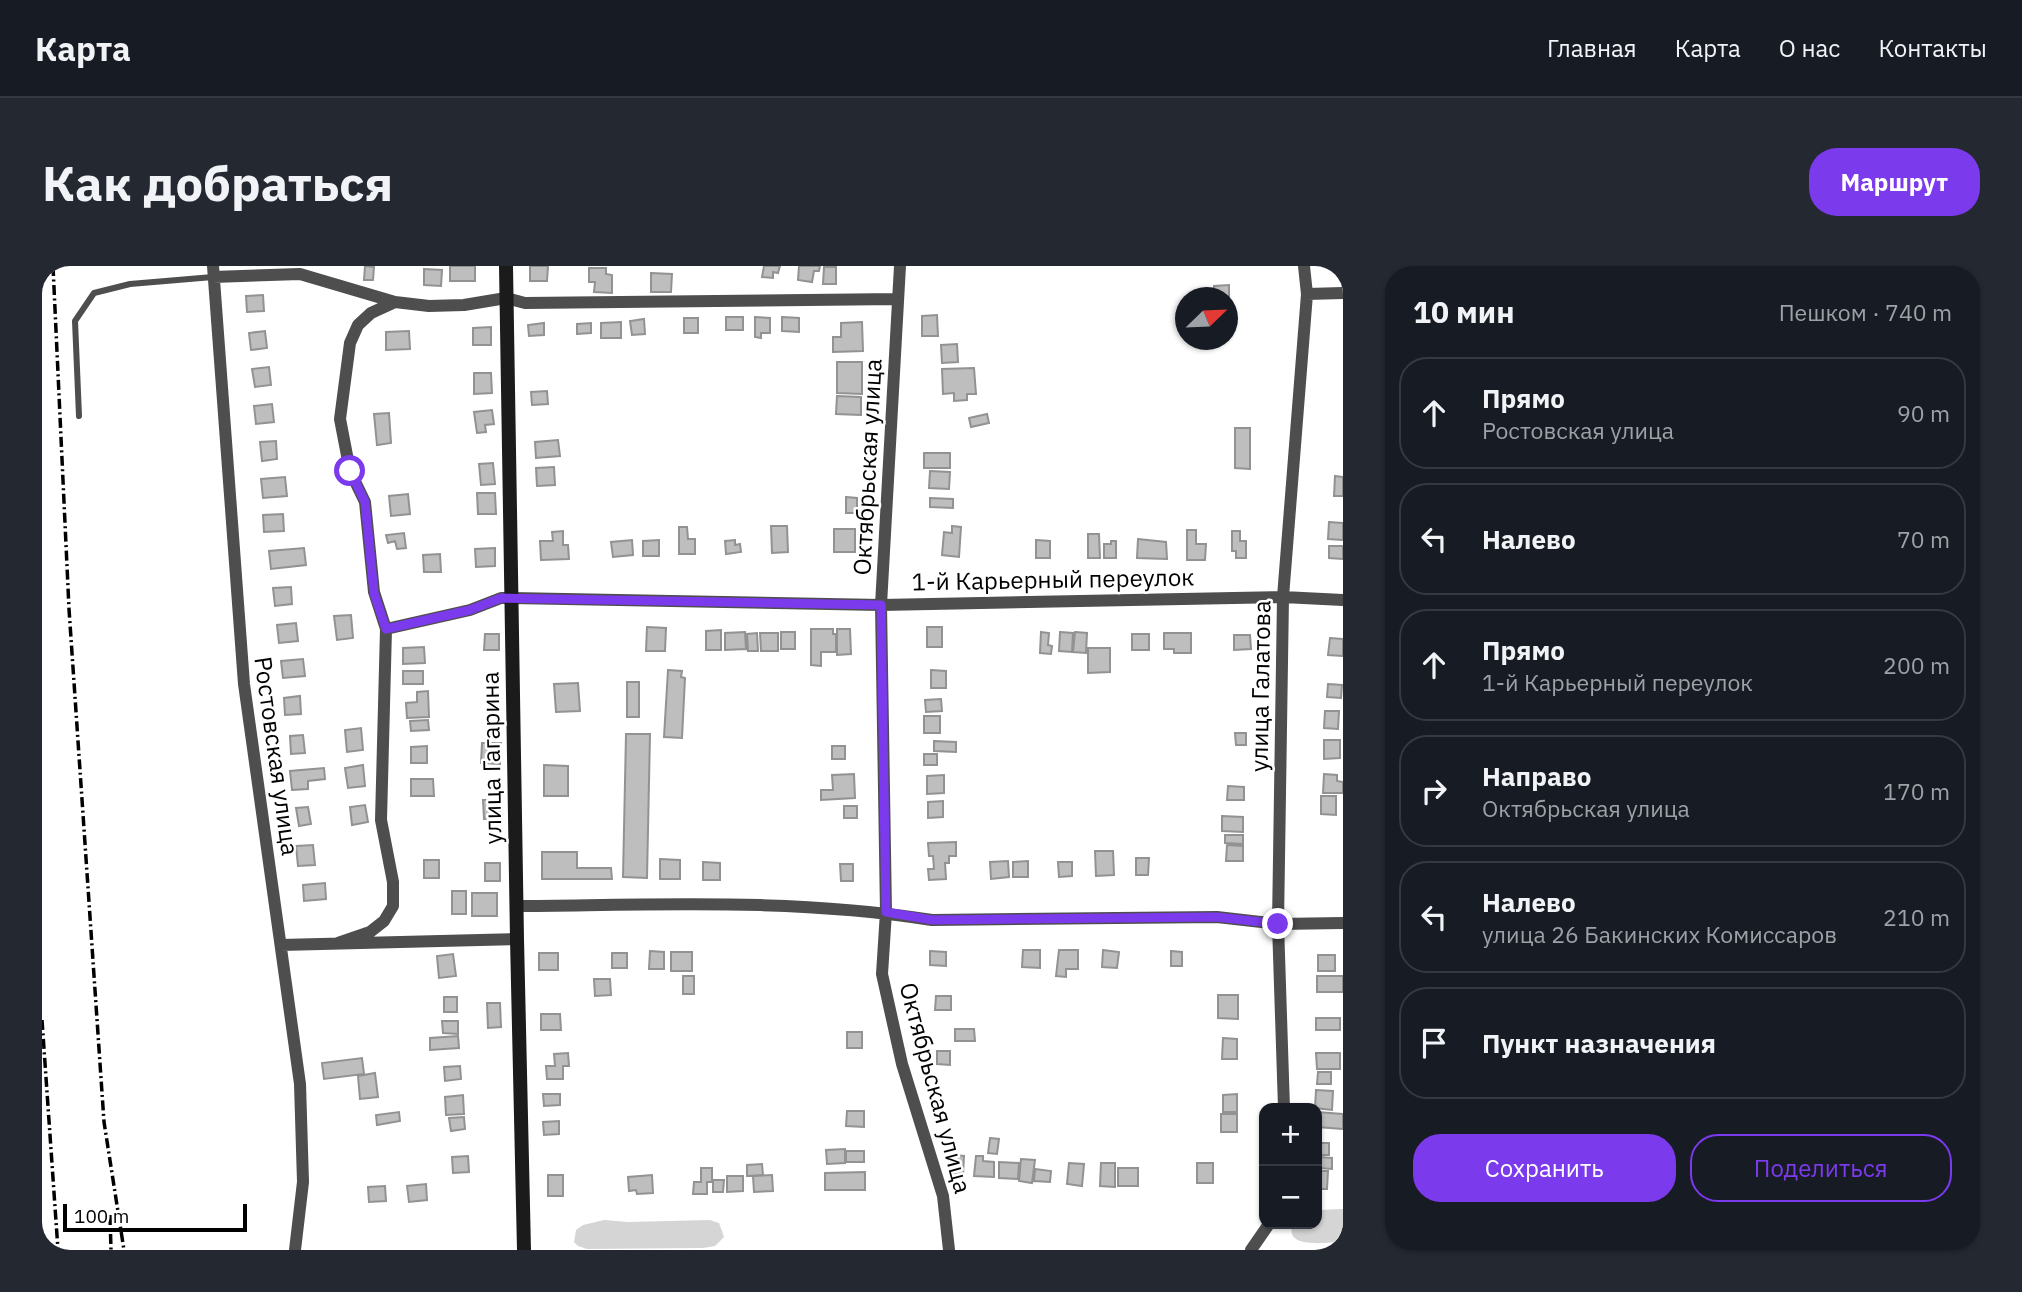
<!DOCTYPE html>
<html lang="ru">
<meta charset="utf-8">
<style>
:root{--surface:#171b24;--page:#242831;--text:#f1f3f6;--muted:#9ea1a6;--line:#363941;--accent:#7c3aed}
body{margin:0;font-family:"IBM Plex Sans",sans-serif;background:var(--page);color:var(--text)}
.controls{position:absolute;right:21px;bottom:21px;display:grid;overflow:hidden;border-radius:14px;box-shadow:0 2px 5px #0004}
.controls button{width:63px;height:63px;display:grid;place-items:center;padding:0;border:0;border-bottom:2px solid var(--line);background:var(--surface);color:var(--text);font:35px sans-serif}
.compass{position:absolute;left:1133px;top:21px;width:63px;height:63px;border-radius:50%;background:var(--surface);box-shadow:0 2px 5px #0004;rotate:67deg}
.scale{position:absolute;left:21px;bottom:18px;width:184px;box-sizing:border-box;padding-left:7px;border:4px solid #000;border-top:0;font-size:19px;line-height:24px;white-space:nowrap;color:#000;-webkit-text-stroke:5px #fff;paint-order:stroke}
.stop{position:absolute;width:21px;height:21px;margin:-16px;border:5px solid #7c3aed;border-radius:50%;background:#fff}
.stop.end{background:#7c3aed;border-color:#fff;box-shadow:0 2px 7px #0008}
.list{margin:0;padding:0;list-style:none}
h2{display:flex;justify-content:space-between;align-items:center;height:91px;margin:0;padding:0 28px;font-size:30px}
h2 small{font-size:23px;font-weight:400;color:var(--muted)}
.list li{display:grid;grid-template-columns:46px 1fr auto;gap:21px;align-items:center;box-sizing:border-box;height:112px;margin:0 14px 14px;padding:0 14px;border:2px solid var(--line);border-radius:28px}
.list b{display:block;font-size:26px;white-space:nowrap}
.list p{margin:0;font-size:23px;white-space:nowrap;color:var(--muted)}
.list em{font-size:23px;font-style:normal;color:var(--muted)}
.actions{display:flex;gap:14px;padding:21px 28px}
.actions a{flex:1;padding:16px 0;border:2px solid var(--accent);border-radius:28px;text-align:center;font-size:24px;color:var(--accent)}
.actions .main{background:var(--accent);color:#fff}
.icon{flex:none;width:38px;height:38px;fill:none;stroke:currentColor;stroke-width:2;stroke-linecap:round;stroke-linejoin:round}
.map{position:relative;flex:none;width:1301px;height:984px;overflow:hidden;border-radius:28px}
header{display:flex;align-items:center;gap:42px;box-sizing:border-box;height:98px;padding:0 35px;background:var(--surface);border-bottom:2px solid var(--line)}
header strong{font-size:33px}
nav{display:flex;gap:38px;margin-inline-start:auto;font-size:24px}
.intro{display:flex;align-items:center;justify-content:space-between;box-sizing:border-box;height:168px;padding:0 42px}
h1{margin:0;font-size:49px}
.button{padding:18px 32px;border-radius:28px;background:var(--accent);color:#fff;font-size:24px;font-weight:700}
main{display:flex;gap:42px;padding:0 42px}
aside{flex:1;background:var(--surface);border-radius:28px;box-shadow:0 2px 5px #0004}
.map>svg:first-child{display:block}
</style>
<header>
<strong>Карта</strong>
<nav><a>Главная</a><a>Карта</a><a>О нас</a><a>Контакты</a></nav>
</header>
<div class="intro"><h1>Как добраться</h1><a class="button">Маршрут</a></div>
<main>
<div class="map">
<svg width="1301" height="984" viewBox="0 0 1301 984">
<rect width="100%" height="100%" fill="#fff"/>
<path fill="#d5d5d5" d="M1301,943v33c-16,0 -60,8 -50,-18h24v-14z
M562,954l24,2 82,-2 9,3 5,14 -9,9 -12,2 -116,1 -9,-3 -4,-4 2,-12 7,-5z"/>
<path fill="#bebebe" stroke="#929292" stroke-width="2" d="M323,0l9,1 -1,13h-9z
M408,0h25v15h-25z
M488,0h18l-1,15h-17z
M722,0h16l-2,7 -5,-1v6l-11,-1z
M757,0h21l-1,5h-5l-2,11 -14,-2z
M782,1h12v17h-13z
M547,2h17v6l6,1v18l-18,-1 1,-10h-6z
M382,3l18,1 -1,16 -17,-1z
M609,7l21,1 -1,18h-20z
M1187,19v11h-15v-10z
M221,29l1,16 -17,1 -1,-16z
M895,49l1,21h-16v-20z
M684,51h17v13h-17z
M713,51l15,1v15h-9v5l-6,-1z
M740,51l17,1v14l-17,-1z
M642,52h14v15h-14z
M602,53l1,15 -13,1 -2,-14z
M579,56v16h-20v-15z
M820,56l1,29 -30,1v-15h8v-14z
M502,57v12l-15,1 -1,-11z
M549,57v10l-14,1v-10z
M449,61v18h-18v-17z
M223,65l2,17 -16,2 -2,-17z
M367,65l1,18 -24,1v-18z
M915,78l1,18 -16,1 -1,-18z
M795,96h25v32l-25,-1z
M227,101l2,18 -16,2 -3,-18z
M932,102l2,26h-9v6l-13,1v-8l-11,1 -1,-25z
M432,107h17l1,20 -18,1z
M505,125l1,13 -16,1 -1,-13z
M795,130l24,1v18l-25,-1z
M230,138l2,18 -18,2 -2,-18z
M450,144l2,14 -9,1 1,7 -9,1 -3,-21z
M347,147l2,30 -14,2 -3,-31z
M945,148l2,9 -18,4 -2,-9z
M1193,162h15v41l-15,-1z
M516,174l2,16 -24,2 -1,-16z
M234,175l1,18 -15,2 -2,-19z
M882,187h26v15h-26z
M451,197l2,21 -14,1 -2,-21z
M512,201l1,18 -18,1 -1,-18z
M888,205l20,1 -1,17 -20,-1z
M1293,210l8,1v19h-9z
M243,211l2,19 -24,2 -2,-19z
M435,227h18l1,21h-18z
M366,228l2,20 -19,2 -2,-20z
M804,231l11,1v15h-11z
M888,232l23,1v9l-23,-1z
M241,248l1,17 -20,1 -1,-17z
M1287,256l14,1v17l-15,-1z
M729,260h16l1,26 -16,1z
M910,260l9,1 -2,30 -17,-2 2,-23 8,1z
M637,261h8l1,12h7v15h-16z
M792,263h21v23h-21z
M1145,264h9v14h10l-1,16h-18z
M521,265v14h5l1,14 -28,1 -1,-19h13l-1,-9z
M1190,265h8v10h6v17h-10v-7h-4z
M362,267l2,15 -9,1 -2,-8 -7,2 -2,-8z
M1046,268h11l1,24h-12z
M1096,273l28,3 1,17 -30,-1z
M590,274l1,15 -20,2 -2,-15z
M617,274v16h-16v-15z
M693,274v5l5,-1 1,8 -15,2 -1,-13z
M994,274l14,1v17h-14z
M1069,275h5v17h-12v-14h7z
M1287,280h14v13l-14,-1z
M262,282l2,17 -35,4 -2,-18z
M453,282v18l-19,1 -1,-18z
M398,288l1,18h-17l-1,-17z
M249,321l1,17 -17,2 -2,-18z
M309,349l2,23 -16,2 -3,-24z
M254,357l2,18 -19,2 -2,-18z
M605,361l19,1 -1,23h-19z
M885,361h15v20h-15z
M769,363h22v5h3v18h-15v14l-10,-1z
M795,363h13l1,25 -14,1z
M679,364v20h-15v-19z
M703,366l1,17 -21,1v-17z
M739,366h14v17h-14z
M999,366l8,1 -1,12 4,1 -1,8 -11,-1z
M1018,366l13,1 -1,19 -13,-1z
M1033,366l12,1 -1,20 -13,-1z
M715,367l1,18h-10l-1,-17z
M718,367h18v18h-17z
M1122,367h27v20h-17v-4h-10z
M443,368h14v16h-15z
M1090,368h17v16h-17z
M1192,369h16l1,14 -17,1z
M1288,372l13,1v17l-15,-1z
M382,381l1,16 -22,1v-16z
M1046,382h22v24l-22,1z
M261,393l2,17 -22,2 -2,-17z
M626,404l14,1 -1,6 4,1 -3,60 -18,-1z
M889,404l15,1v17h-15z
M361,405h20v13h-20z
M585,416h12v35h-12z
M536,417l2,28 -24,1 -2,-28z
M1286,418l14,1 -1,13 -14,-1z
M386,425l1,26 -22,1 -1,-15 11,-1v-10z
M258,430l1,18 -16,1 -1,-17z
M899,433l1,12 -16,1 -1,-12z
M1283,445h14l-1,18 -14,-1z
M882,450h16v17h-16z
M386,454l1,10 -18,1 -1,-10z
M319,462l2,22 -16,2 -2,-22z
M1193,467h11v12h-10z
M584,468h24l-3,144 -24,-1z
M261,469l2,18 -14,1 -1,-18z
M1282,474h16v18l-16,1z
M892,475l22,1v10l-22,-1z
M440,477h19l-1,21 -19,-1z
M385,480v17h-16v-16z
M790,480h13v13h-13z
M882,488h13v11h-13z
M321,499l2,21 -17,2 -3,-20z
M502,499l24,1v30h-24z
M282,502l1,11 -17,2v8l-16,1 -2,-19z
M812,508l1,24 -34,2v-10h12l-1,-15z
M1282,508l13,1v6l6,1v11h-20z
M902,509v18l-17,1v-18z
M369,513h22l1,17h-23z
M1186,520l16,1v13h-17z
M1279,530h15v19l-15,-1z
M441,534h17v18l-16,1z
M901,535v16l-15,1v-16z
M323,539l3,17 -16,3 -2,-18z
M802,540h13v12h-13z
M266,541l3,17 -12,2 -3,-18z
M1180,550l21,1v15l-21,-1z
M1183,569h18v9l-18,-1z
M914,576v14h-7v7h-4l1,16 -17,1 -1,-11h6l-1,-13h-4l-1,-13z
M271,579l2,20 -17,1 -2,-20z
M1185,579l16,1v15h-17z
M1053,585h18l1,24 -18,1z
M500,586h35v16h34l1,11h-70z
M1094,592h13l-1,17h-12z
M618,593l20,1v19h-20z
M382,594h15v18h-15z
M966,595l1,16 -18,2 -1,-17z
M986,595v16h-15v-15z
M661,596l17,1v17h-17z
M1016,596h14v14l-13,1z
M443,597h15v18h-15z
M798,598h13v17h-12z
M283,617l1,16 -22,2 -1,-16z
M410,625h14v23h-14z
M430,627h25v23h-25z
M981,684h17v18l-18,-1z
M1017,684h19v19h-12v8l-10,-1z
M1061,684l16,2 -2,16 -15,-1z
M608,685l14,1v17h-15z
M888,685l16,1v14l-16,-1z
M1129,685l11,1v14h-11z
M629,686h21v19h-21z
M497,687h19v17h-19z
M570,687h15v15h-15z
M411,688l3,22 -17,2 -2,-22z
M1276,689h17v16h-17z
M641,710h11v18h-11z
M1275,710h26v16h-26z
M552,713h16l1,16 -16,1z
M1176,729h20v24l-20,-1z
M894,730h15v14h-16z
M402,731h13v15h-13z
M445,737h13l1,24 -13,1z
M499,748h19l1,16h-20z
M1274,752h24v12h-24z
M400,755h16v13l-15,-1z
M913,763h19l1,12h-20z
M805,766h15v16h-15z
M416,770l1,12 -29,2v-12z
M1181,772l14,1v20h-15z
M895,785h13v14l-13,-1z
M526,787l1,13h-6v13h-16l-1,-13h9l-1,-12z
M1274,787h24v16h-23z
M320,792l2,16 -40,5 -2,-16z
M418,800l1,13 -16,2 -1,-14z
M1276,806h13v12h-14z
M333,807l3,24 -18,2 -2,-23z
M1274,824l17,1 -1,19 -17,-2z
M501,828h17v11l-16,1z
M1195,828v18h-14v-17z
M421,829l1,19 -18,1 -1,-18z
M805,845h17v16l-18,-1z
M357,846l1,9 -23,4 -1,-10z
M1275,846l26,2v15l-26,-2z
M1179,848h16v18h-16z
M422,851l1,12 -14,2 -2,-13z
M517,855v13l-15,1 -1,-13z
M948,872l9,1 -2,15 -9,-1z
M1275,877h12v12h-12z
M803,883v14l-18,1 -1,-14z
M804,885h18v11h-18z
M912,889l10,1 -1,19 -10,-1z
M426,890l1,16 -16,1 -1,-16z
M934,890h7v5l11,1v15l-20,-1z
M1277,891l13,1v11l-13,-1z
M979,893l14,1 -3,23 -13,-2z
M957,896l20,1 -1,16 -19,-1z
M1027,897l15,1 -2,22 -15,-2z
M1059,897h14v24l-15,-1z
M1155,897h16v20h-16z
M720,898l1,11 -16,1v-11z
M659,902h11v14h-5v12h-14l1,-12h7z
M1076,902h20v18h-20z
M993,903l16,2 -1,11 -16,-1z
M1275,905h11l-1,18h-10z
M823,906v18h-40v-17z
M506,909h15v21h-15z
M610,909l1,18 -16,1 -1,-4 -7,1 -1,-14z
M730,909l1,16 -19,1 -1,-16z
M685,910h16v15l-16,1z
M671,914h11l-1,12h-10z
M384,918l1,16 -18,2 -2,-16z
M343,920l1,15 -17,1 -1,-15z"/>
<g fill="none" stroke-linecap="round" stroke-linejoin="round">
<path stroke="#4e4e4e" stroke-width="6" d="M37,150l-4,-95 19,-28 36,-9 83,-7"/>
<path stroke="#4e4e4e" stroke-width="12" d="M171,0l31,418 56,400 3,98 -8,68
M858,0l-19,339 5,307 -4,62 20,90 41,132 6,54
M171,11l87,-3 95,28 34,4 35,-1 42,-7 19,5 372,-4
M1265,28l36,-1
M344,363l84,-19 31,-12h11l369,7 402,-8 60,3
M474,640c139,-1 279,-8 416,14l285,-3 61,7 65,-1
M296,677l32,-11 14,-11 9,-15v-24l-12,-62 5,-191 -12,-37 -9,-90 -15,-31 -10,-52 10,-76 8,-18 13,-12 24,-11
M239,679l236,-6
M1242,842l-6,-184 5,-327 24,-303 -3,-28
M1209,984l18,-26"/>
<path stroke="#1b1b1b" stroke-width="14" d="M464,0l11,673 7,311"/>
<path stroke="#000" stroke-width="3.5" stroke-dasharray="10 3.5 2 3.5" stroke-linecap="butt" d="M11,0l16,343 35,513 20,128
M0,754l16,230
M68,949l1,35"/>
</g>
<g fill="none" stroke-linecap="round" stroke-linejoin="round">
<path stroke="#7c3aed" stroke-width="9" d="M308,205l15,31 9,91 12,36 84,-19 31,-12 380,7 5,307 46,8 285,-3 61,7"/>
</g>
<g text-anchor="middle" stroke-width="5" stroke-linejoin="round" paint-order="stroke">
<g font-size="24" fill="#000" stroke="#fff">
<text transform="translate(826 201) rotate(-87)" y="8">Октябрьская улица</text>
<text transform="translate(1011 314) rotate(-1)" y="8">1-й Карьерный переулок</text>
<text transform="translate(1219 420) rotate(-89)" y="8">улица Галатова</text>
<text transform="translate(234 490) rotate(82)" y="8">Ростовская улица</text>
<text transform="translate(450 492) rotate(-91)" y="8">улица Гагарина</text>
<text transform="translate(893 822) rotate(75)" y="8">Октябрьская улица</text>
</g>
</g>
</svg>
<div class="controls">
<button>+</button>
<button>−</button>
</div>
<svg class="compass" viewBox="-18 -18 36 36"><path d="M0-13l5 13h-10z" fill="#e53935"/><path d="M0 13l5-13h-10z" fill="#9ea1a6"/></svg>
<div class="scale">100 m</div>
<div class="stop" style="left:308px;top:205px"></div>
<div class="stop end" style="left:1236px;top:658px"></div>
</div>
<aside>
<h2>10 мин<small>Пешком · 740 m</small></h2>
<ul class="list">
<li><svg class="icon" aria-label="ahead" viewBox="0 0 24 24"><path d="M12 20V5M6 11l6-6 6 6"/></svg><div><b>Прямо</b><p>Ростовская улица</p></div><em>90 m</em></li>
<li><svg class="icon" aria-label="left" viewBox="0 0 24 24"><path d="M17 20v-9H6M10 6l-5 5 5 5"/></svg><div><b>Налево</b></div><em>70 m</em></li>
<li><svg class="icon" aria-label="ahead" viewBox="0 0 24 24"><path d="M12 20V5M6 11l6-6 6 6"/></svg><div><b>Прямо</b><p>1-й Карьерный переулок</p></div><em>200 m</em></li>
<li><svg class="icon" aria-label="right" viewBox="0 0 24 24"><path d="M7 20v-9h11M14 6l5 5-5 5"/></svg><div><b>Направо</b><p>Октябрьская улица</p></div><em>170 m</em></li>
<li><svg class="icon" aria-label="left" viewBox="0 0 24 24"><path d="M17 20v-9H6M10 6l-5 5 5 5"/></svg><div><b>Налево</b><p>улица 26 Бакинских Комиссаров</p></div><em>210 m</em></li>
<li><svg class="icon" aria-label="arrive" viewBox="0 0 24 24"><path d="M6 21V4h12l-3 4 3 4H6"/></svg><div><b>Пункт назначения</b></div></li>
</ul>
<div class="actions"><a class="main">Сохранить</a><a>Поделиться</a></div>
</aside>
</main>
